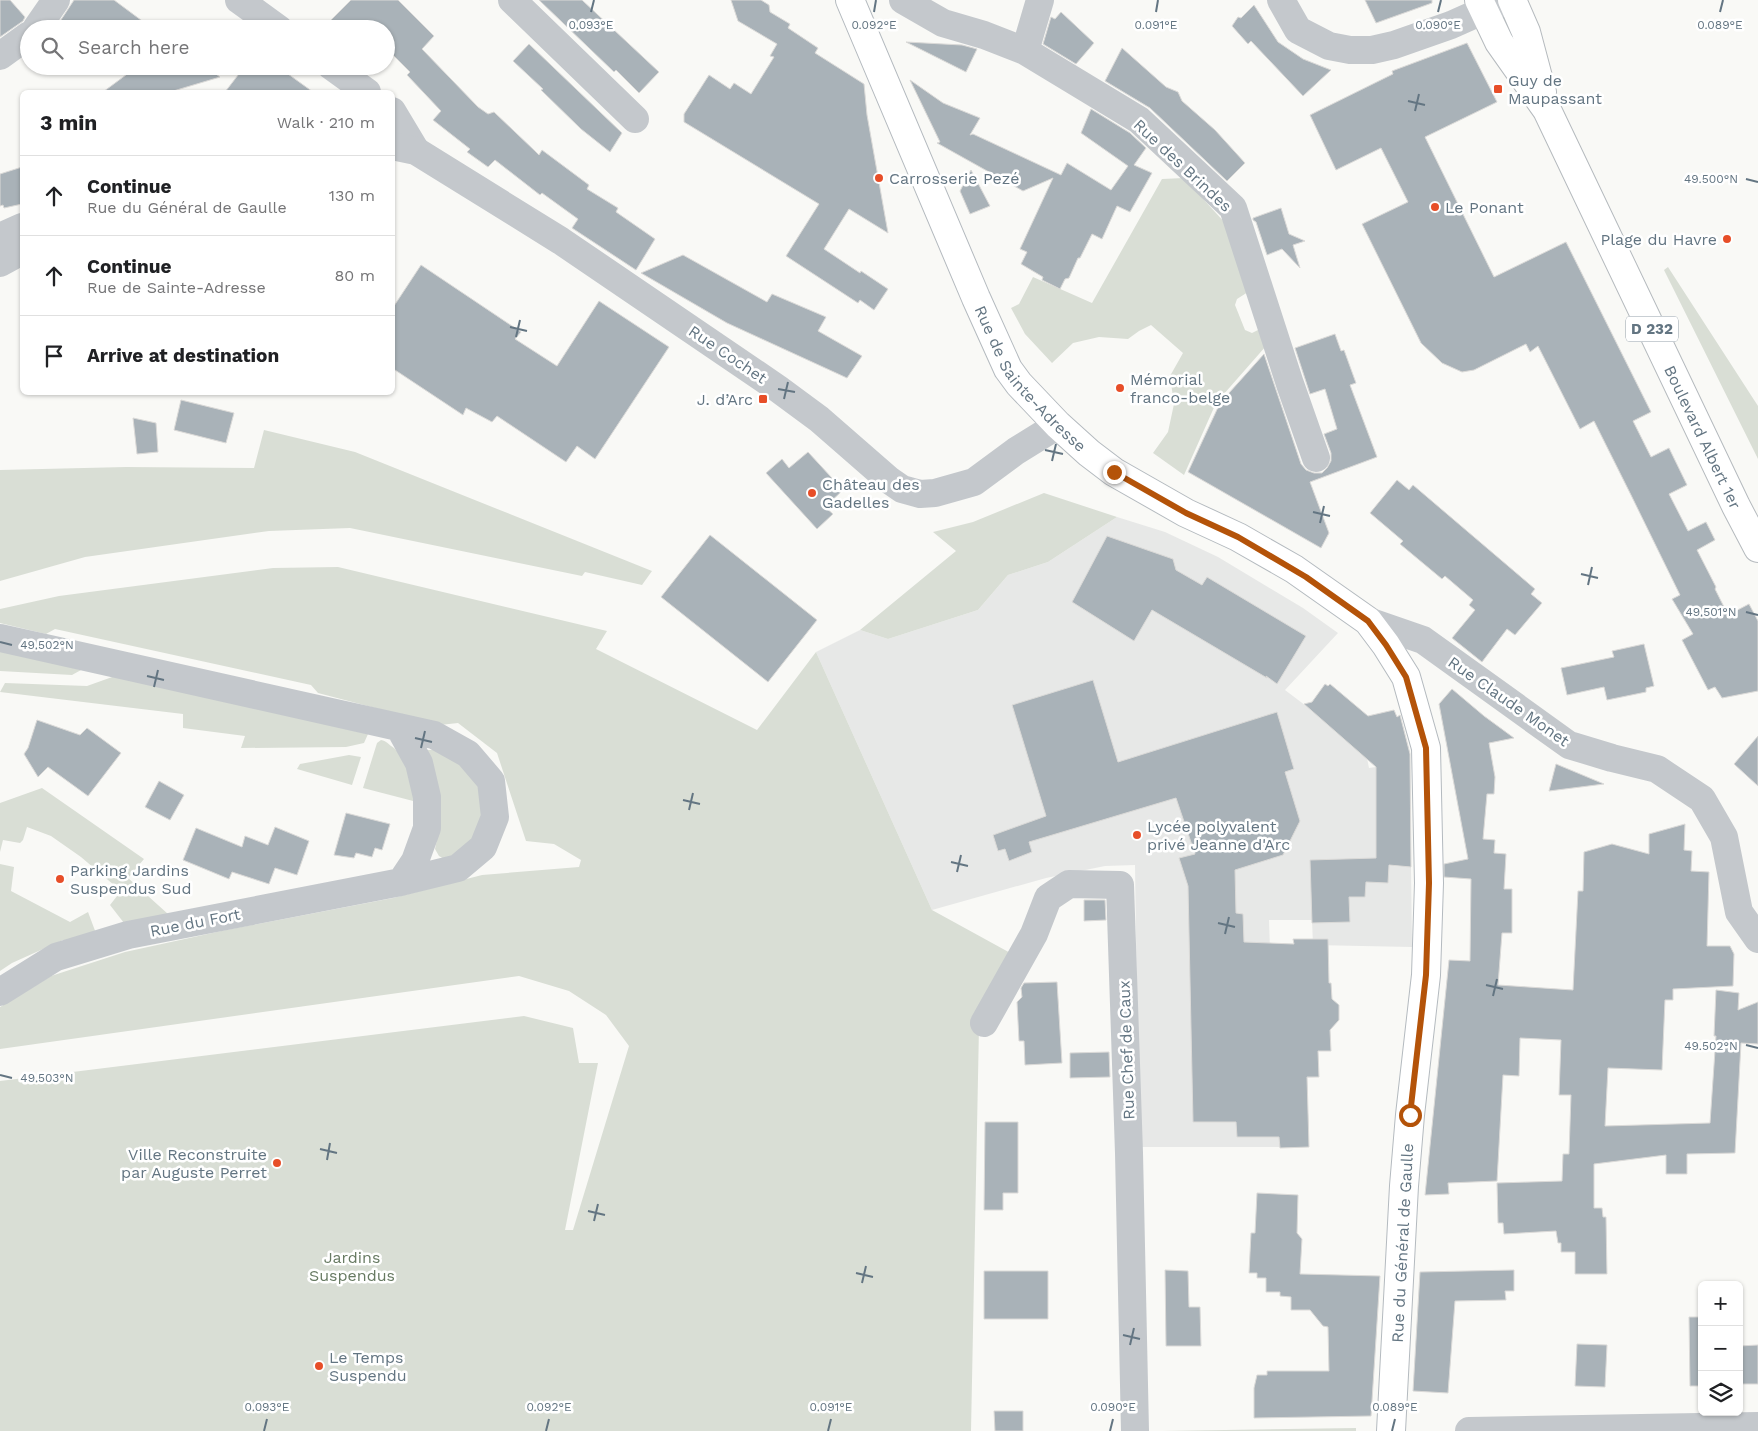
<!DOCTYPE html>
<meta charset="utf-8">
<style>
:root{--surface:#fff;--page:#f2f2f2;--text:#202124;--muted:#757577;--line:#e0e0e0}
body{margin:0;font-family:"Work Sans",sans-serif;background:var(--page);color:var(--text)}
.controls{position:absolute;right:15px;bottom:15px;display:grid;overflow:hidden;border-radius:8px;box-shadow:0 1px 4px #0004}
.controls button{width:45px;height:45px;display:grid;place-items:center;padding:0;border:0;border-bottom:1px solid var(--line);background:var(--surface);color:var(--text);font:25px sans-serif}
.stop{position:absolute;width:15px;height:15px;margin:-11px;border:4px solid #b45309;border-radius:50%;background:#fff}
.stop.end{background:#b45309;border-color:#fff;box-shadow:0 1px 5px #0008}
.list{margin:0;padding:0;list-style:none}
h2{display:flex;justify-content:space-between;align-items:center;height:65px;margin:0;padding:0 20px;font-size:21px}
h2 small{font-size:16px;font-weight:400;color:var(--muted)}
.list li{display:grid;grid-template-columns:32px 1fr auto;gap:15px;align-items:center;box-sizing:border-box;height:80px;padding:0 20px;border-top:1px solid var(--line)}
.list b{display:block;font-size:19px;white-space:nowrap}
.list p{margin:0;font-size:16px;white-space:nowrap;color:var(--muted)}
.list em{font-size:16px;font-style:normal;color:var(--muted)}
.icon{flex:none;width:28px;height:28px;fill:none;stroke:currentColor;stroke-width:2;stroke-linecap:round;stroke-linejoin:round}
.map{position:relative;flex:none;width:1758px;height:1431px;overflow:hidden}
.search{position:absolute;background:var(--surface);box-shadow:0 1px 4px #0004;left:20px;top:20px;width:375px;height:55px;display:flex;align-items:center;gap:12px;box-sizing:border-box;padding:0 18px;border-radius:28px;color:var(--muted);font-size:19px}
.panel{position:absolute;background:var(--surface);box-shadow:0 1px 4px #0004;left:20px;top:90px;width:375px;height:305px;border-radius:8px}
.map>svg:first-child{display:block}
</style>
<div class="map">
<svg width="1758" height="1431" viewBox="0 0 1758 1431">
<rect width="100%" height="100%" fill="#f9f9f6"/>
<path fill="#e7e8e7" d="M1117,517l48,15 53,25 85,51 35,25 -53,57 29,22 53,46 2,10 7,-1v98l35,2 1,80 -99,-2 -1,-25h-43l3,86 47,71 -12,1 2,69h-170l-4,-282 -30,1 -59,12 -114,32 -116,-258 44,-22 28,9 90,-29 30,-35 40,-13z"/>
<path fill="#d9ded5" d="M1184,178l42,46 22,68 -11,7 -2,6 10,25 7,3 8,-4 6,17 -50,57 -32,72 -31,-22 15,-21 6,-28 -4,-28 13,-23 -32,-28 -12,6 -11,8 -29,-2 -26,6 -21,20 -27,-29 -14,-26 8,-4 14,-27 59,26 70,-124z
M1668,267l90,139v53l-94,-189z
M264,430l91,22 297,119 -10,14 -57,-13 -3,4 -232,-48 -81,3 -184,26 -85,24v-111l126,-3 128,1z
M1044,493l73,24 -69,45 -40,13 -30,35 -90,29 -28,-9 96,-79 -23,-19 40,-10z
M338,567l269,64 -11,18 161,81 59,-78 116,258 82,45 -35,72 -8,404h-971v-350l524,-65 49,12 6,35h19l-33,167h8l56,-184 -23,-31 -37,-24 -50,-15 -519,73v-42l51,-31 74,-24 101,-22 167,-32 89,-23 97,-8 2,-7 -27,-16 -28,-3 -29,-88 -39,-30 -18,2 -122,-32 -7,-8 -256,-56 -9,5 -46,-11v-14l59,-13 214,-28z
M0,649l81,21 -9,5 -72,-4z
M115,676l253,58 -4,9 -18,4 -105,1 4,-12 -62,-8v-14l-183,-22 5,-9 82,3z
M381,740c6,1 8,5 13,8 15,15 20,34 23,54l-54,-14 14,-45z
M423,750h10l20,5 25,24 8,29 -11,35 -29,17 -7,-4 -4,-7 4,-19z
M349,755l12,2 -9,28 -55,-16 3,-5z
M42,788l102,71 -16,19 40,36 -44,9 -14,-18 11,-14 -40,-34 -30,-21 -24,-9 -4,13 -3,3 -17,-3 -3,12v-49z
M0,864l14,3 -3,24 59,31 18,-10 9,24 -28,10 -6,-6 -51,23 -12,8z
M1356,1428v3h-194z"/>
<path fill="#a9b2b8" stroke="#dbdad8" d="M0,0h10l15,17 -2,4 -23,16z
M74,0h40l39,29h-98z
M351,0h47l36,36 -12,13 56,58 10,7 6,-2 41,39 4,4 3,-5 47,35 -2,4 31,19 -2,4 39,27 -19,31 -64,-42 6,-9 -36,-26 -2,2 -45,-35 -7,7 -21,-15 3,-3 -37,-29 8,-9 -34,-36 3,-3 -24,-24v-19h-64z
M539,0h43l77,72 -20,21 -23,-23 -2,2z
M731,0h30l8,5 1,7 20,12 -2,4 30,20 -3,5 49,31 3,31 21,118 -39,-24 -25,40 36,24 1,-2 27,18 -14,21 -14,-10 -2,3 -72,-47 33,-52 -135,-82v-8l25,-39 21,14 4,-6 17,11 23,-37 -4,-1 7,-12 -39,-23z
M1365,0h67v3l-56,20z
M1254,5l24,37 25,17 28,11 -28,26 -52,-55 -3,3 -16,-18 6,-9 3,1z
M1061,12l33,31 -18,21 -33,-20 8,-27 4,2z
M906,42l56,3 15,4 -11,23z
M1467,43l30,59 -72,35 69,140 72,-35 85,170 -18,9 18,36 18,-9 18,37 -18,9 19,37 18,-9 9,18 -18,10 19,37 -1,2 13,26 21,-11 9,17v70l-36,7 -7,-11 -7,3 -26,-50 11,-6 -21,-35 8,-4 -49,-100 -37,-74 -14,8 -42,-83 -8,6 -4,-8 -52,26 -12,2 -20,-9 -21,-20 -59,-119 46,-22 -27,-54 -45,22 -26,-55 83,-41 -1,-3z
M529,44l93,89 -12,19 -29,-23 -40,-39 2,-1 -30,-28z
M1122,48l44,39 12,5 4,9 33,29 30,33 -18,18 -77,-73 -45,-27z
M138,66h67l15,11 -50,15h-67z
M245,66h32l36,26h-88z
M910,80l33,23 37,15 -10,17 3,-1 88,41 6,-12 44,27 17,-24 -47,-33 10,-24 39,24 16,15 -12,17 18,8 -22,39 -13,-6 -15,33 -10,-5 -12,24h-2l-9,20 -4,1 -5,10 -18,-9 1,-3 -22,-13 6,-12 -7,-3 33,-71 -30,13 -86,-48 3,-1z
M22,167v37l-18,4 -1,-3 -3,1v-32z
M971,170l19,36 -20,8 -10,-23z
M1281,208l8,26 16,7 -12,4 7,23 -18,-19 -15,6 -11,-33 -3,-2v-2z
M683,255l84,47 5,-8 54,23 -8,14 44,25 -15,22 -120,-55 -86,-50z
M421,265l100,67 -6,7 42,27 42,-65 70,46 -74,112 -18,-13 -11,16 -69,-46 -5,6 -26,-14 -3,7 -71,-47v-59z
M1335,334l6,17 3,-1 12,33 -6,2 27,72 -67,25 19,51 -8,15 -133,-76 32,-69 44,-49 37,110 5,6 8,3h8l5,-5 4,-7v-8l-7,-19 13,-5 -12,-40 -15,5 -15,-46z
M181,400l53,13 -8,30 -52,-13z
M133,418l23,5 2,29 -21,2z
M808,452l35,38 -18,17 8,7 -16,15 -51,-56 16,-14 7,9z
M1397,480l12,10 4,-5 122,104 -4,5 11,9 -27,32 -8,-6 -25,33 -30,-24 23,-28 -6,-5 4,-5 -28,-24 -3,3 -42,-35 3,-3 -33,-28z
M710,535l107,85 -49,62 -107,-85z
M1107,536l66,23 3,11 26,15 5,-8 99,59 -29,48 -11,-8 1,2 -115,-68 -18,31 -62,-39z
M1644,644l10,42 -8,2v4l-39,8 -3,-13 -37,8 -6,-27 53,-11 -2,-6z
M1093,680l25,82 159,-50 17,57 -9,3 15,49 -17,34 -48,15 1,43 7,1 1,28 50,2 -1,-5h35l1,44h2l1,16 7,6v15l-9,10 1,21h-13l1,26h-12l2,70 -29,1 -1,-11h-42l-1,-15h-43l-5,-236 -9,-28 16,-4 -19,-56 -147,44 3,10 -23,9 -4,-12 -7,2 -5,-16 53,-19 -34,-111z
M1325,684l3,2 2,-2 38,32 26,-6 3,7 3,-2 10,39 1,113 -22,-2 -1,18 -22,-1 -1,15h-16l1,25 -38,1 -2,-63 66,-2v-91l-72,-63 8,-2z
M1452,689l32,27 30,22 -25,5 6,34 -1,17h-7l-4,45 12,1 -1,13 12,1 -2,35h8v44h-10l-4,52 75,5 5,-99h5l1,-39 28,-8 37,10v-20l36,-10 -1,26 8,1 -1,20 18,1 -2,74h23l4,8 -1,32 -60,3v11h-8l-3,70 -54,-2 -3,58 105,-3 6,-87h-2l2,-46 23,3 -1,17 20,-8v42l-17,-1 -6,110 -48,1v20h-21v-19l-72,9v44h8l1,9h3l1,57h-32v-22h-14v-9h-3l-2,-12 -52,3 -1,-11h-5l-1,-40 65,-2 1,-27h6l2,-59h-12l2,-55 -41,-2 -1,38 -16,-1 -6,106 -49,2 1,11 -24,1 24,-235 21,1 1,-82 -27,-2v-13l24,-5 -29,-155z
M37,720l43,15 7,-7 34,25 -33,43 -40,-29 -10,10 -14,-23 4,-6z
M1758,736v50l-24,-22z
M1556,764l48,20 -55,7z
M159,781l25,14 -14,25 -25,-13z
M346,813l44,11 -8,26 -7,-2 -3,9 -16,-4 -2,5 -20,-3z
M275,827l34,14 -12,34 -22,-7 -6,16 -37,-12 -3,7 -46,-19 13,-32 46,19 3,-11 23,9z
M1084,900h21l1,20 -22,1z
M1057,982l5,81 -37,2 -1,-24h-5l-2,-39 5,-5 -1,-9 3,-5z
M1109,1052l1,25 -40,1v-25z
M985,1122h33v71h-15v17h-19z
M1257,1193l41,2 -1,38 5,6 -2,35 80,2 -9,140 -117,2v-30l3,-13h10v-4h62l-1,-44 -5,-1 -13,-16h-19v-13l-11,-1v-4h-14v-14h-9v-5h-8l2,-40h4z
M1165,1270l23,1 1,36h11l1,39h-35z
M1514,1270v21h-9l1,9 -51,1 -7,92 -35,-2 7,-119z
M984,1271h64v48h-64z
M1689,1317h13v69h-12z
M1577,1344l30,1 -2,42 -30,-1z
M1758,1345v39h-19v-38z
M994,1411h29v20h-28z"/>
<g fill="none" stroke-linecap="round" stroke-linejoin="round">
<g stroke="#b4babf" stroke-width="30">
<g id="secondary">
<path id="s1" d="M850,0l126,298 32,71 11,15 39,41 31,28 25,19 72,41 52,24 56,32 74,52 18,24 20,32 20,71 3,135 -3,92 -16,140 -6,71 -13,245"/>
</g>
</g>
<g stroke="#b5babe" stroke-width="30">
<g id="primary">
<path id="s2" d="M1479,0l20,42 48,68 189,396 22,42"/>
<path d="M1512,0l14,32 16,60"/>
</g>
</g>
<path stroke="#c4c8cc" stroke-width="28" d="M239,0l40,29
M512,0l123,119
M903,0l40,23 41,12 41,16 114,69 94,88 57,176 26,74
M1281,0l17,30 31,16 21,4h22l22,-5 57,-20 56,-25
M36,29l20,-29
M1025,51l15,-51
M0,56l29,-21
M331,66l36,26
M392,111l24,40
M1368,621l55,19 146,105 43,13 45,11 45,30 22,38 15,75 19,27
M0,638l434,97 34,19 23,27 4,36 -12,30 -25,21 -57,14 -273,53 -72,22 -56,35
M399,727l20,36 8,34v31l-12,33 -14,21
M984,1023l50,-89 14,-36 21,-14 51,1 9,268 6,278
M1469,1431l289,-5"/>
<path stroke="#c4c8cc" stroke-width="28" d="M392,146l24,5 145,90 216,147 42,31 70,61 13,9 18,5 15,-1 39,-11 42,-31 42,-26
M0,237l22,-10
M0,263l22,-12"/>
<use href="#secondary" stroke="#fff" stroke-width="28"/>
<use href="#primary" stroke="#fff" stroke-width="28"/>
</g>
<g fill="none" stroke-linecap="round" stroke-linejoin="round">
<path stroke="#b45309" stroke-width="6" d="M1114,472l72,41 52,24 68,40 62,44 18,24 20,32 20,71 3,135 -3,92 -16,140"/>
</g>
<path fill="none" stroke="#637582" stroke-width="2" d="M591,12l3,-12M874,12l2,-12M1156,12l2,-12M1438,12l3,-12M1720,12l3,-12M1408,101l17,4M1415,111l4,-17M1746,179l12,3M510,327l17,4M516,337l4,-17M778,389l17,3M784,399l4,-17M1045,450l18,4M1052,461l4,-17M1313,512l17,4M1320,523l4,-17M1581,574l17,4M1588,585l4,-18M1746,612l12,3M0,642l12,3M147,676l17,4M154,687l4,-17M415,738l17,4M421,748l4,-17M683,800l17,4M689,810l4,-17M951,862l17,4M957,872l4,-17M1218,923l17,4M1225,934l4,-17M1486,985l17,4M1493,996l4,-17M1746,1045l12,3M0,1075l12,3M320,1149l17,4M327,1160l3,-17M588,1211l17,4M594,1221l4,-17M856,1273l17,4M862,1283l4,-17M1123,1335l17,4M1130,1345l4,-17M264,1431l3,-12M546,1431l3,-12M828,1431l3,-12M1110,1431l3,-12M1392,1431l3,-12"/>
<g fill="#e74e28" stroke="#fff" stroke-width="2">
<rect x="1493" y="84" width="10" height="10" rx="2.5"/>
<circle cx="879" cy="178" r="5"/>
<circle cx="1435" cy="207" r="5"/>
<circle cx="1727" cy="239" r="5"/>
<circle cx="1120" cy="388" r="5"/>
<rect x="758" y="394" width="10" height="10" rx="2.5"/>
<circle cx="812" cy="493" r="5"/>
<circle cx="1137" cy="835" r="5"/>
<circle cx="60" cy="879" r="5"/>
<circle cx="277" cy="1163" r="5"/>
<circle cx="319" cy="1366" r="5"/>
</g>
<g text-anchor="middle" stroke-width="5" stroke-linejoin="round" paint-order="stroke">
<rect fill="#fff" stroke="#929ea8" stroke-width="1" x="1626" y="316.5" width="52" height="25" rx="4"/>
<g font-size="15" font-weight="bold" fill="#637582">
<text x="1652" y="334">D 232</text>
</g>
<g font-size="16" fill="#637582" stroke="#fff" text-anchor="start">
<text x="1508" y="86">Guy de<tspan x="1508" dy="18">Maupassant</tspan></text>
<text x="889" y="184">Carrosserie Pezé</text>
<text x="1445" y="213">Le Ponant</text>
<text x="1717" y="245" text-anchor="end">Plage du Havre</text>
<text x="1130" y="385">Mémorial<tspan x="1130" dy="18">franco-belge</tspan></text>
<text x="753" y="405" text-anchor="end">J. d’Arc</text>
<text x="822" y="490">Château des<tspan x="822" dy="18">Gadelles</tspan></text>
<text x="1147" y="832">Lycée polyvalent<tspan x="1147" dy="18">privé Jeanne d'Arc</tspan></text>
<text x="70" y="876">Parking Jardins<tspan x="70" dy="18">Suspendus Sud</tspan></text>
<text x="267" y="1160" text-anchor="end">Ville Reconstruite<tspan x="267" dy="18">par Auguste Perret</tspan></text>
<text x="329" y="1363">Le Temps<tspan x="329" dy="18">Suspendu</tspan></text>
</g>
<g font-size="16" fill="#637582" stroke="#fff">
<text transform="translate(1183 165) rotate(43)" y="6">Rue des Brindes</text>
<text transform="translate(728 354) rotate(34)" y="6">Rue Cochet</text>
<text dy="6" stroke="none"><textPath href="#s1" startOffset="422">Rue de Sainte-Adresse</textPath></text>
<text dy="6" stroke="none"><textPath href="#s2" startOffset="492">Boulevard Albert 1er</textPath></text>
<text transform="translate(1509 701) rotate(35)" y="6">Rue Claude Monet</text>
<text transform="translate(195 922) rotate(-11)" y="6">Rue du Fort</text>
<text transform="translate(1126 1050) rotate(-92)" y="6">Rue Chef de Caux</text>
<text transform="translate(1402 1243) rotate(-87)" y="6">Rue du Général de Gaulle</text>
</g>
<g font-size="16" fill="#677a62" stroke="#fff">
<text x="352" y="1263">Jardins<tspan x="352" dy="18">Suspendus</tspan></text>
</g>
</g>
<g font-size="12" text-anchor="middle" fill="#637582" stroke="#fff" stroke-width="5" stroke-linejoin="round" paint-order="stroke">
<text x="591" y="29">0.093°E</text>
<text x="874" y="29">0.092°E</text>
<text x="1156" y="29">0.091°E</text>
<text x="1438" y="29">0.090°E</text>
<text x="1720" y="29">0.089°E</text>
<text x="1711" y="183">49.500°N</text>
<text x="1711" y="616">49.501°N</text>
<text x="47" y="649">49.502°N</text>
<text x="1711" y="1050">49.502°N</text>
<text x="47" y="1082">49.503°N</text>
<text x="267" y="1411">0.093°E</text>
<text x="549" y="1411">0.092°E</text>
<text x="831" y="1411">0.091°E</text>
<text x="1113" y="1411">0.090°E</text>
<text x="1395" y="1411">0.089°E</text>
</g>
</svg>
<div class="controls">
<button>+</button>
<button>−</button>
<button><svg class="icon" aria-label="layers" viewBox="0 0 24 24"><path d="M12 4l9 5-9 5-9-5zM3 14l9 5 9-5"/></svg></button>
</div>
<div class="stop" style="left:1410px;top:1115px"></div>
<div class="stop end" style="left:1114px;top:472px"></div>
<div class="search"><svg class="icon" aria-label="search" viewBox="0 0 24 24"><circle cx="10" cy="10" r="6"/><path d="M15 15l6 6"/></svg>Search here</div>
<section class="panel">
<h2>3 min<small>Walk · 210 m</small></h2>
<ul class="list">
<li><svg class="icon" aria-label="ahead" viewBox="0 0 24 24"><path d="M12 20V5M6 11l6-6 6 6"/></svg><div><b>Continue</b><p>Rue du Général de Gaulle</p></div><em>130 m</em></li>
<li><svg class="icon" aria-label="ahead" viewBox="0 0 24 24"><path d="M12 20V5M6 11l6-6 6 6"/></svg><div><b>Continue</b><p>Rue de Sainte-Adresse</p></div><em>80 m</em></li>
<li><svg class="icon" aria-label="arrive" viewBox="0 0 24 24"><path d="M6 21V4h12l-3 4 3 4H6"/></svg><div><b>Arrive at destination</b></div></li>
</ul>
</section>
</div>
